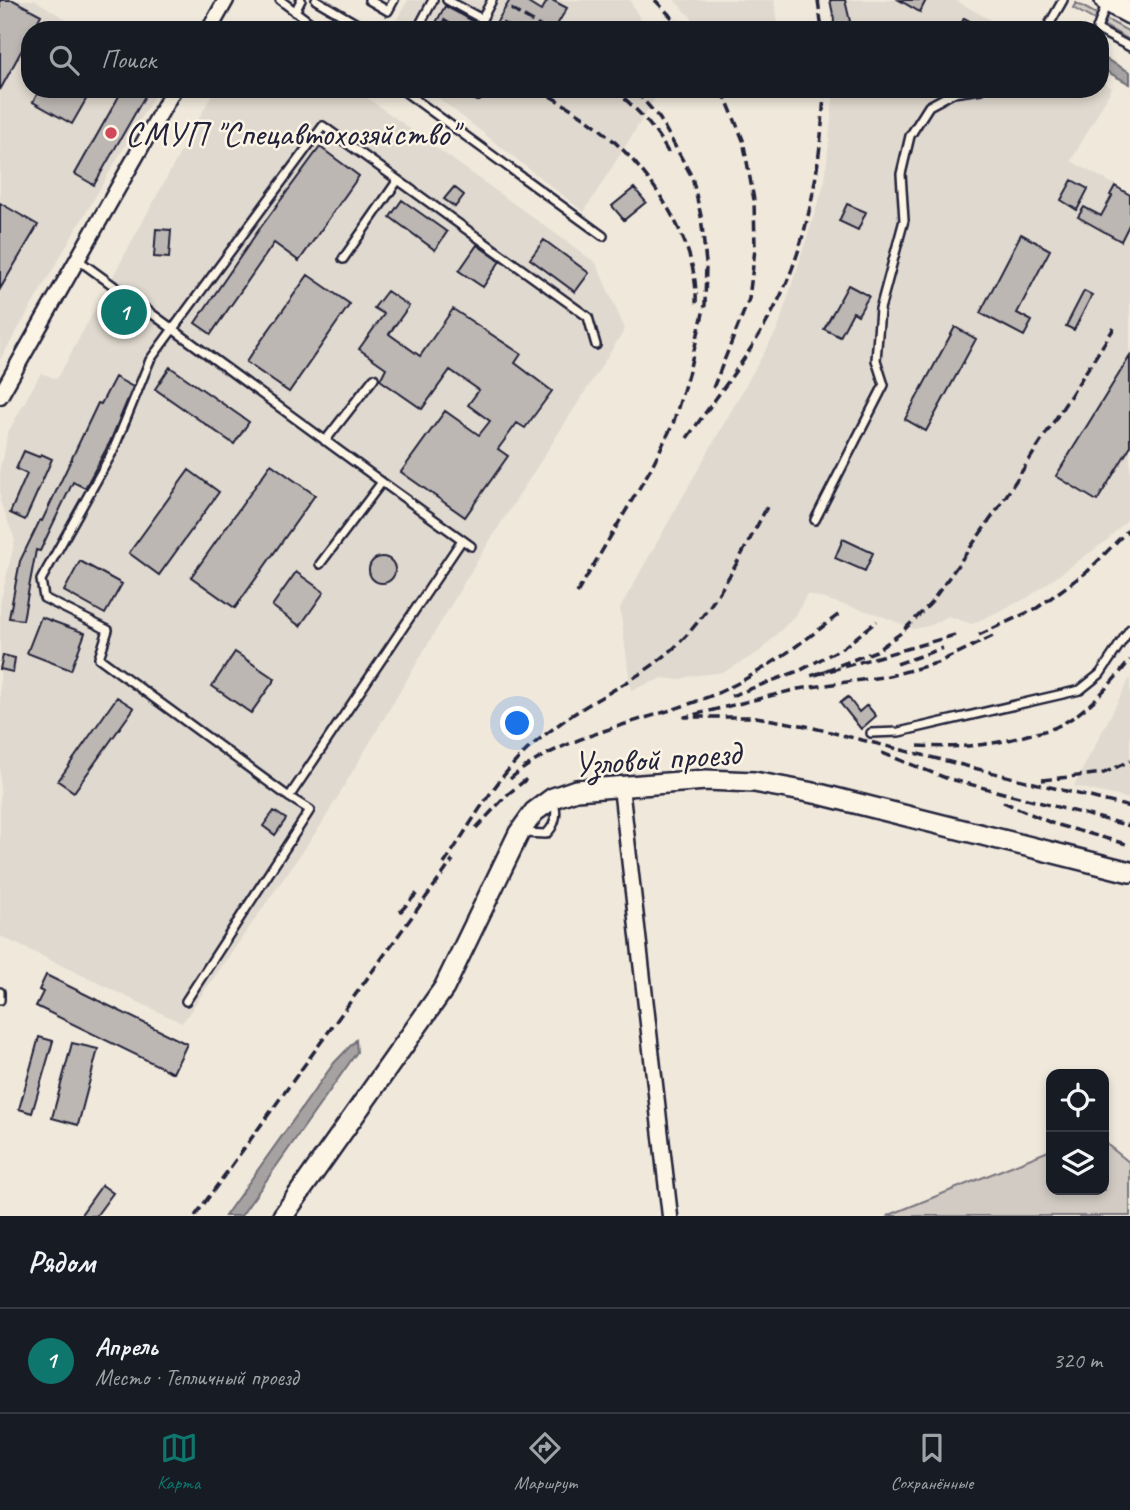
<!DOCTYPE html>
<html lang="ru">
<meta charset="utf-8">
<style>
:root{--surface:#171b24;--page:#242831;--text:#f1f3f6;--muted:#9ea1a6;--line:#363941;--accent:#0f766e}
body{margin:0;font-family:Caveat,sans-serif;background:var(--page);color:var(--text)}
.controls{position:absolute;right:21px;bottom:21px;display:grid;overflow:hidden;border-radius:14px;box-shadow:0 4px 10px #0003}
.controls button{width:63px;height:63px;display:grid;place-items:center;padding:0;border:0;border-bottom:2px solid var(--line);background:var(--surface);color:var(--text);font:35px sans-serif}
.you{position:absolute;left:518px;top:724px;width:24px;height:24px;margin:-18px;border:5px solid #fff;border-radius:50%;background:#1a73e8;box-shadow:0 0 0 10px #1a73e833}
.badge{display:grid;place-items:center;width:46px;height:46px;border-radius:50%;background:var(--accent);color:#fff;font-size:23px;font-weight:700}
.pin{position:absolute;translate:-50% -50%;border:4px solid #fff;box-shadow:0 2px 7px #0006}
.list{margin:0;padding:0;list-style:none}
h2{display:flex;justify-content:space-between;align-items:center;height:91px;margin:0;padding:0 28px;font-size:30px}
h2 small{font-size:23px;font-weight:400;color:var(--muted)}
.list li{display:grid;grid-template-columns:46px 1fr auto;gap:21px;align-items:center;box-sizing:border-box;height:105px;padding:0 28px;border-top:2px solid var(--line)}
.list b{display:block;font-size:26px;white-space:nowrap}
.list p{margin:0;font-size:23px;white-space:nowrap;color:var(--muted)}
.list em{font-size:23px;font-style:normal;color:var(--muted)}
.icon{flex:none;width:38px;height:38px;fill:none;stroke:currentColor;stroke-width:2;stroke-linecap:round;stroke-linejoin:round}
.map{position:relative;flex:none;width:1130px;height:1216px;overflow:hidden}
.search{position:absolute;background:var(--surface);box-shadow:0 4px 10px #0003;left:21px;right:21px;top:21px;height:77px;display:flex;align-items:center;gap:18px;box-sizing:border-box;padding:0 24px;border-radius:28px;color:var(--muted);font-size:26px}
.sheet{height:196px;background:var(--surface)}
nav{display:flex;justify-content:space-around;align-items:center;box-sizing:border-box;height:98px;border-top:2px solid var(--line);background:var(--surface);font-size:19px;color:var(--muted)}
nav a{display:grid;justify-items:center;gap:4px}
nav .on{color:var(--accent)}
.map>svg:first-child{display:block}
</style>
<div class="map">
<svg width="1130" height="1216" viewBox="0 0 1130 1216">
<rect width="100%" height="100%" fill="#efe8db"/>
<filter id="ink" filterUnits="userSpaceOnUse"><feTurbulence type="fractalNoise" baseFrequency=".0143" numOctaves="2"/><feDisplacementMap in="SourceGraphic" scale="14" xChannelSelector="R" yChannelSelector="G"/><feConvolveMatrix kernelMatrix="1 2 1 2 8 2 1 2 1" color-interpolation-filters="sRGB"/></filter>
<g filter="url(#ink)">
<path fill="#e0d9cf" d="M0,0h35l47,30h-52v59h128l-158,271z
M408,0h222l16,30h-255z
M674,0h100l5,30h-80l-8,-13z
M829,0h126l53,30h-174z
M1100,81l12,7 -41,73 59,32v324l-24,24 -79,57 -55,26 -24,-8 -16,9 -18,4 -37,-15 -70,-20 -11,21 -37,37 -35,20 -33,4 -13,4 -15,-2 -32,12 -11,-82 158,-280 47,-147 9,-92h266z
M215,89h140l241,174 29,66 -148,232 -156,264 -139,198 -182,-87v-332l15,-64 -15,-39v-35l4,-10 3,-22 34,-61 16,6z
M427,89h234l-77,123z
M1130,678v121l-56,-13z"/>
<path fill="#d1cbc3" stroke="#7a767f" stroke-width="2" d="M1076,3l54,29v8l-57,-32z
M1104,1142l26,21v53h-243l164,-66v40h53z"/>
<path fill="#a6a2a2" stroke="#716f79" stroke-width="2" d="M1100,56l30,16v12l-30,-16z
M356,1040l1,12 -116,164h-16l109,-153z"/>
<path fill="#bcb7b3" stroke="#22223b" stroke-width="2" d="M0,0h13l28,15 -8,15h-3v5l-30,55z
M510,0h13l18,11 7,-11h4l15,8 -13,22h-62z
M830,0h15l7,30h-19l1,-11z
M899,0h27l-6,12z
M445,6l15,8 28,16h-56z
M964,18l22,12h-28z
M40,89h52l-20,35 -39,-22z
M123,89h26l-55,96 -19,-11z
M320,147l39,29 -60,85 -25,-18 -63,91 -16,-11 63,-92z
M1072,180l16,9 -11,21 -16,-10z
M1115,186l15,9v28l-9,18 -43,-24 6,-10 17,9 11,-20 -2,-1z
M454,187l10,8 -9,12 -11,-8z
M634,188l12,14 -22,18 -12,-14z
M402,200l45,32 -12,18 -45,-33z
M0,203l38,22 -38,64z
M847,204l19,8 -8,18 -19,-9z
M156,229l15,1 -2,28 -15,-1z
M1021,234l29,16 -33,63 15,8 -8,15 -44,-23z
M544,240l45,33 -14,19 -45,-33z
M477,245l23,16 -17,26 -24,-16z
M308,275l42,29 -61,88 -43,-30z
M848,285l21,11 -11,19 -5,-3 -13,25 -16,-8z
M387,291l22,15 -20,28 31,22 33,-47 68,45 -6,9 37,28 -27,37 -8,-5 -19,26 10,7 -43,61 -64,-45 44,-61 34,24 11,-14 -22,-16 11,-15 -29,-20 -28,39 -42,-29 6,-12 -27,-19 25,-35 -10,-6z
M1084,291l8,4 -18,35 -8,-4z
M122,302l12,10 -7,10 -13,-9z
M955,327l21,12 -50,92 -21,-12z
M1130,356v91l-33,54 -41,-25z
M170,367l79,55 -15,22 -79,-55z
M115,377l18,10 -23,55 -25,46 -12,-6 -33,69 -4,-1 -13,70 -14,-2 11,-57 20,-41 2,1 56,-118 3,1z
M24,451l15,6 2,-3 11,5 -27,61 -15,-7 17,-39 -11,-5z
M271,464l44,31 -80,113 -44,-31z
M189,470l30,22 -60,83 -30,-22z
M843,539l30,14 -8,18 -30,-13z
M369 570a13 13 0 1 1 26 0a13 13 0 1 1-26 0Z
M80,561l42,23 -17,30 -41,-23z
M296,572l28,20 -24,34 -28,-20z
M41,617l44,16 -14,37 -44,-17z
M235,652l40,27 -24,34 -39,-27z
M3,655l12,3 -2,14 -13,-3z
M117,697l17,11 -60,84 -16,-11z
M848,697l11,15 8,-7 9,11 -15,13 -21,-26z
M274,811l12,8 -11,16 -12,-9z
M46,975l141,69 -14,29 -137,-67 7,-14 -4,-2z
M39,1037l14,4 -21,72 -13,-4z
M72,1043l26,6 -20,76 -26,-7z
M102,1185l11,8 -17,23h-16z"/>
<g fill="none" stroke-linecap="round" stroke-linejoin="round">
<g stroke="#22223b" stroke-width="12">
<path id="lane" d="M280,0l40,30
M316,0l51,30
M369,0l19,11 6,-11
M447,0l35,19 10,-19
M295,12l6,-12
M417,30l16,-30
M1046,30l17,-30
M1099,30l-2,-1 10,-27
M1100,31l30,16
M401,89l202,147
M467,89l11,7 5,-7
M77,259l305,223 -62,82
M343,259l55,-79
M325,441l49,-63
M382,482l89,64
M815,520l69,-135 -8,-25 4,-51 24,-89 -3,-46 9,-38 19,-30 24,-13 28,-4
M462,540l-173,257 -190,-139 9,-28 -64,-32 -3,-18 72,-129 37,-91 173,-234 265,191 8,28
M871,733l28,-1 181,-42 20,-16 30,-45
M523,833l23,1c10,-9 12,-22 7,-35
M0,992v8
M186,1001l124,-191 -21,-13"/>
</g>
<g stroke="#22223b" stroke-width="19">
<path id="street" d="M209,30l17,-30
M0,396l174,-307
M621,787l49,429"/>
</g>
<g stroke="#22223b" stroke-width="24">
<path id="secondary" d="M283,1216l161,-228 75,-155 15,-21 19,-14 23,-8 130,-10 48,2 65,12 311,78"/>
</g>
<g stroke="#22223b" stroke-width="26">
<path id="primary" d="M1106,0l24,13"/>
</g>
<use href="#lane" stroke="#fcf5e5" stroke-width="7"/>
<use href="#street" stroke="#fcf5e5" stroke-width="14"/>
<use href="#secondary" stroke="#fcf5e5" stroke-width="19"/>
<use href="#primary" stroke="#fcf5e5" stroke-width="21"/>
<path stroke="#22223b" stroke-width="3.5" stroke-dasharray="10 5" stroke-linecap="butt" d="M655,0l29,30
M818,0l4,30
M511,9l35,21
M443,20l16,10
M502,23l13,7
M537,89c22,12 45,25 64,41 48,39 98,110 95,174
M613,89c23,18 42,39 56,65
M713,388l36,-89 6,-50 -1,-49 -11,-60 -21,-51
M687,438c38,-53 82,-107 105,-169 21,-56 30,-120 32,-180
M577,593l73,-123 23,-46 16,-53 16,-66 1,-42 -5,-47 -9,-39 -32,-58 -26,-30
M955,635l-144,41 65,-25 25,-18 29,-29 67,-94 117,-182
M979,635l58,-27 51,-37 42,-43
M993,636l-56,27 -48,13 -91,13 -113,28h71l50,9 324,81
M897,664l46,-16
M731,696l70,-26 43,-23 33,-26
M918,746c41,2 74,0 113,-12 9,-2 19,-4 27,-8 29,-14 52,-41 72,-66
M882,753l64,25 184,48
M510,779c55,-48 146,-58 212,-88 43,-20 82,-50 120,-79
M1042,780l62,-7 26,-12
M1003,802l51,22 76,21
M476,828l32,-34 21,-17
M444,864c25,-37 48,-80 81,-112 11,-11 25,-21 37,-30 39,-28 85,-46 119,-81 37,-38 61,-87 86,-134
M400,912l20,-22
M195,1216l258,-356"/>
</g>
</g>
<circle fill="#d1495b" stroke="#fcf5e5" stroke-width="2.5" cx="111" cy="133" r="7"/>
<g text-anchor="middle" stroke-width="5" stroke-linejoin="round" paint-order="stroke">
<g font-size="35" fill="#22223b" stroke="#fcf5e5" text-anchor="start">
<text x="125" y="145">СМУП "Спецавтохозяйство"</text>
</g>
<g font-size="35" fill="#22223b" stroke="#fcf5e5">
<text transform="translate(657 758) rotate(-4)" y="12">Узловой проезд</text>
</g>
</g>
</svg>
<div class="controls">
<button><svg class="icon" aria-label="locate" viewBox="0 0 24 24"><circle cx="12" cy="12" r="6"/><path d="M12 2v4M12 18v4M2 12h4M18 12h4"/></svg></button>
<button><svg class="icon" aria-label="layers" viewBox="0 0 24 24"><path d="M12 4l9 5-9 5-9-5zM3 14l9 5 9-5"/></svg></button>
</div>
<div class="you"></div>
<div class="pin badge" style="left:124px;top:312px">1</div>
<div class="search"><svg class="icon" aria-label="search" viewBox="0 0 24 24"><circle cx="10" cy="10" r="6"/><path d="M15 15l6 6"/></svg>Поиск</div>
</div>
<section class="sheet">
<h2>Рядом<small></small></h2>
<ul class="list">
<li><span class="badge">1</span><div><b>Апрель</b><p>Место · Тепличный проезд</p></div><em>320 m</em></li>
</ul>
</section>
<nav>
<a class="on"><svg class="icon" aria-label="map" viewBox="0 0 24 24"><path d="M3 6l6-2 6 2 6-2v14l-6 2-6-2-6 2zM9 4v14M15 6v14"/></svg>Карта</a>
<a><svg class="icon" aria-label="directions" viewBox="0 0 24 24"><path d="M12 3l9 9-9 9-9-9zM9 14v-3h6M13 9l2 2-2 2"/></svg>Маршрут</a>
<a><svg class="icon" aria-label="saved" viewBox="0 0 24 24"><path d="M7 4h10v16l-5-4-5 4z"/></svg>Сохранённые</a>
</nav>
